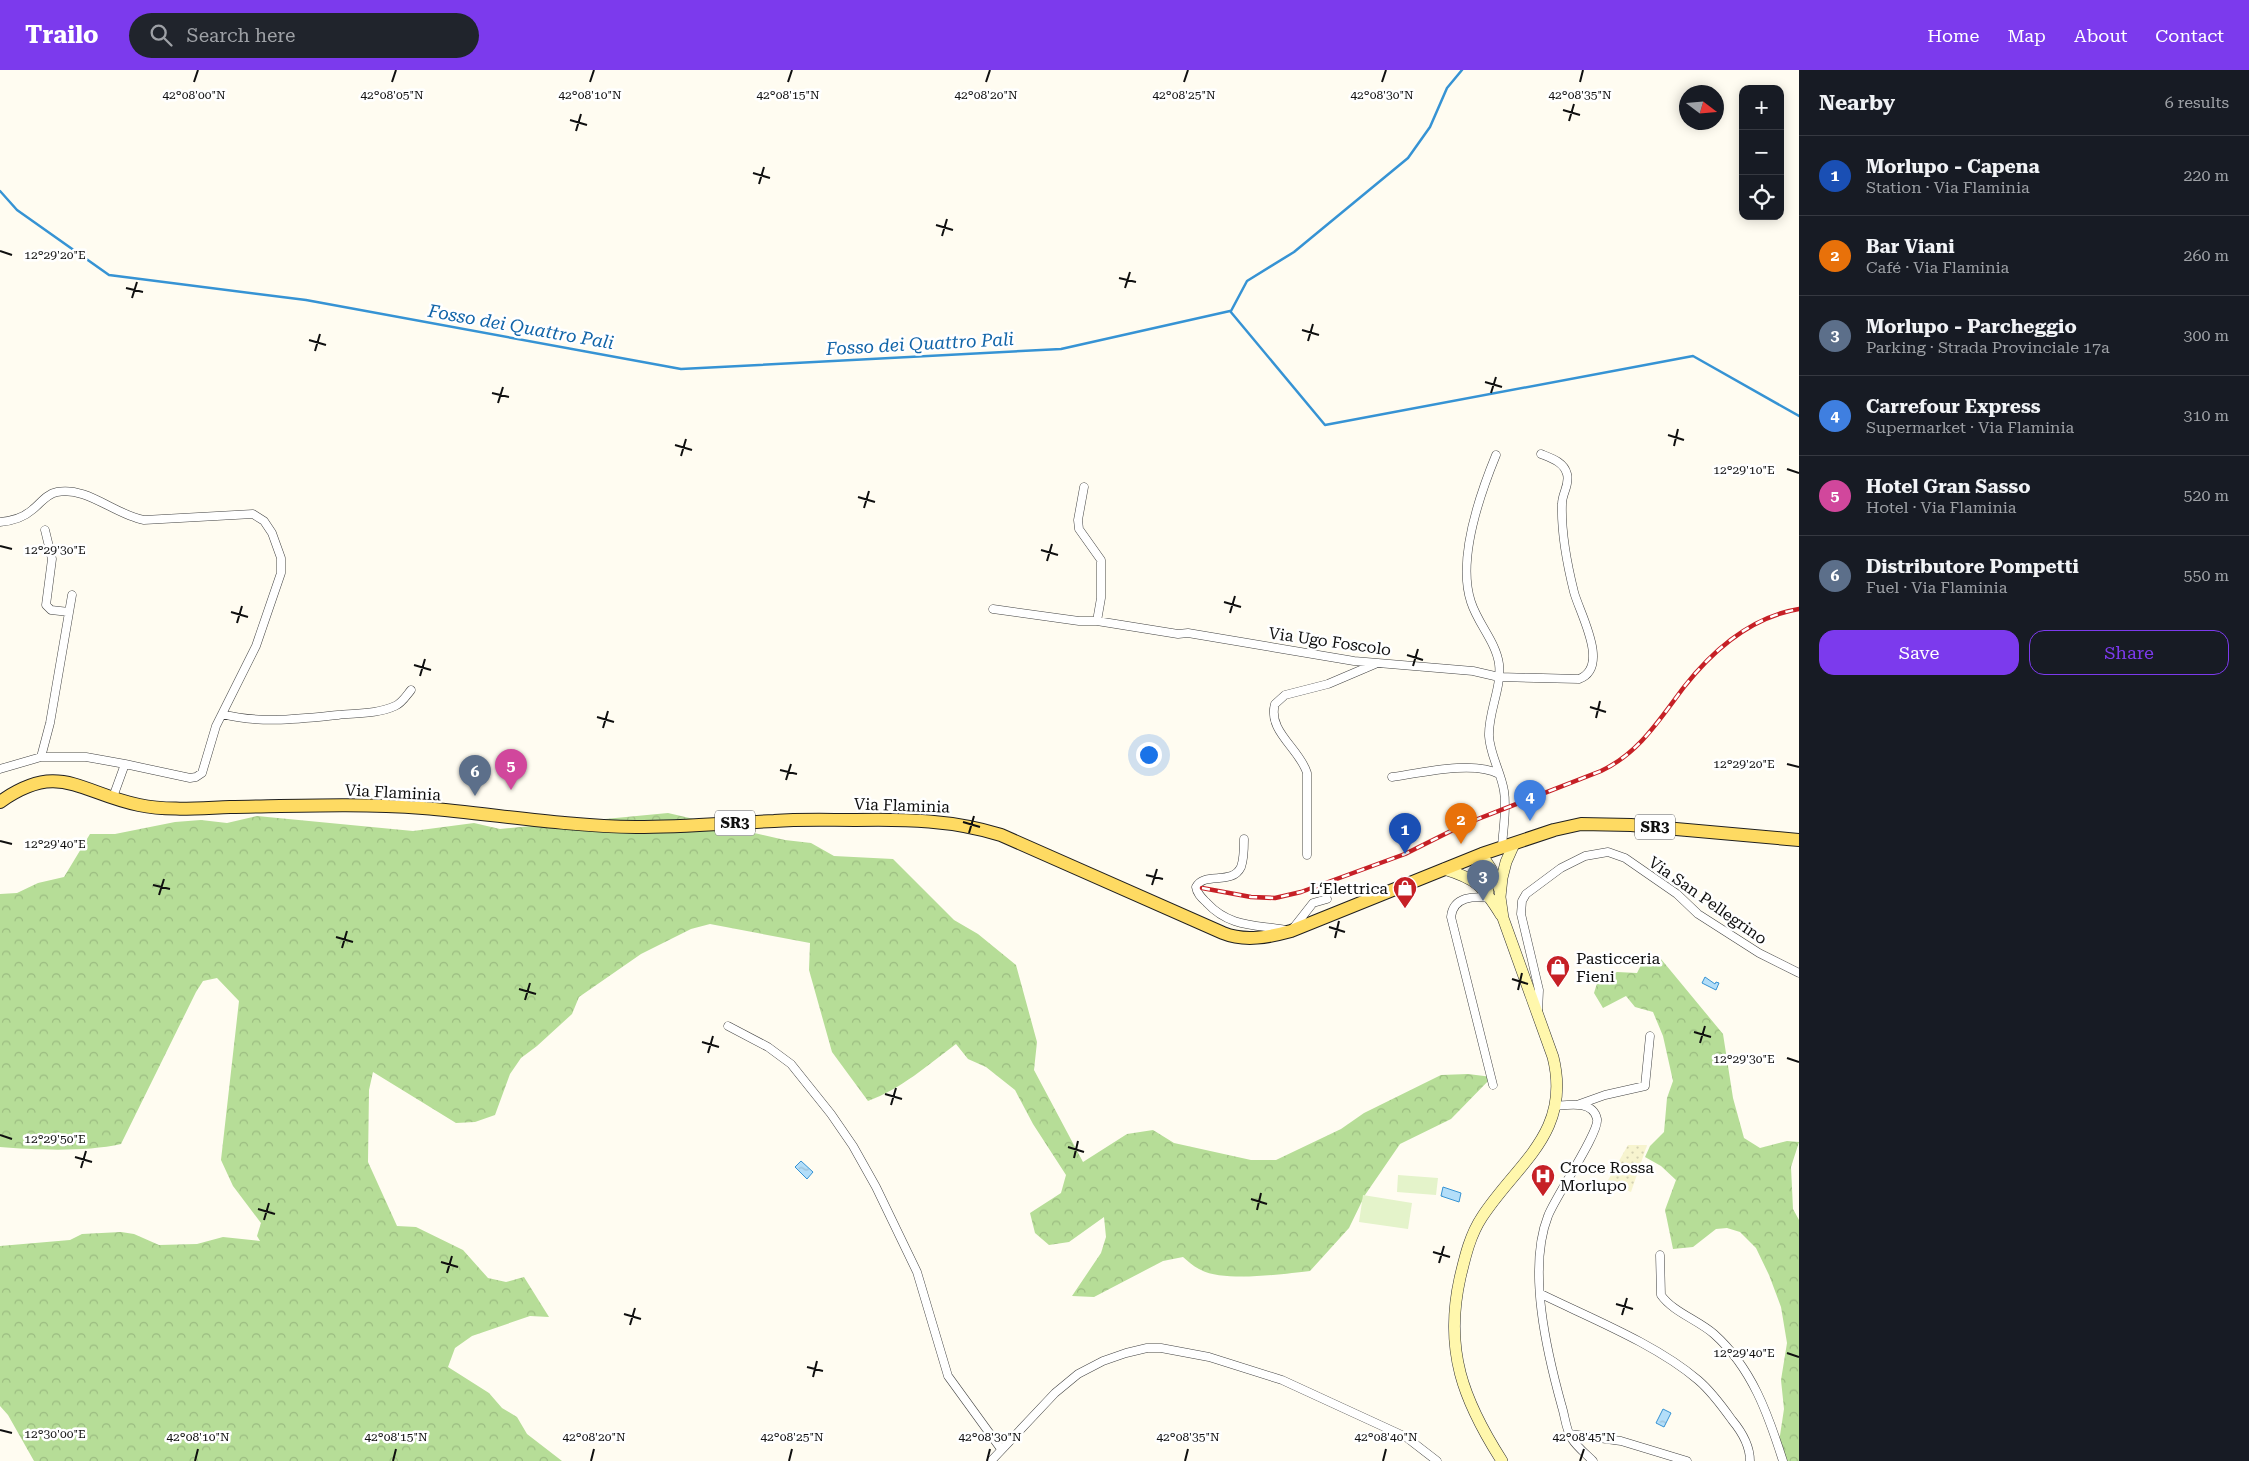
<!DOCTYPE html>
<meta charset="utf-8">
<style>
:root{--surface:#171b24;--page:#20242c;--text:#f1f3f6;--muted:#9ea1a6;--line:#363941;--accent:#7c3aed}
body{margin:0;font-family:"Roboto Serif",serif;background:var(--page);color:var(--text)}
.controls{position:absolute;right:15px;top:15px;display:grid;overflow:hidden;border-radius:10px;box-shadow:0 2px 12px #0003}
.controls button{width:45px;height:45px;display:grid;place-items:center;padding:0;border:0;border-bottom:1px solid var(--line);background:var(--surface);color:var(--text);font:25px sans-serif}
.compass{position:absolute;left:1679px;top:15px;width:45px;height:45px;border-radius:50%;background:var(--surface);box-shadow:0 2px 12px #0003;rotate:106deg}
.you{position:absolute;left:1148px;top:684px;width:18px;height:18px;margin:-12px;border:4px solid #fff;border-radius:50%;background:#1a73e8;box-shadow:0 0 0 8px #1a73e833}
.badge{display:grid;place-items:center;width:32px;height:32px;border-radius:50%;background:var(--accent);color:#fff;font-size:16px;font-weight:700}
.pin{position:absolute;translate:-50% -41px;filter:drop-shadow(0 1px 2px #0008)}
.pin::after{content:'';position:absolute;top:26px;width:18px;height:15px;background:inherit;clip-path:polygon(0 0,100% 0,50% 100%)}
.list{margin:0;padding:0;list-style:none}
h2{display:flex;justify-content:space-between;align-items:center;height:65px;margin:0;padding:0 20px;font-size:21px}
h2 small{font-size:16px;font-weight:400;color:var(--muted)}
.list li{display:grid;grid-template-columns:32px 1fr auto;gap:15px;align-items:center;box-sizing:border-box;height:80px;padding:0 20px;border-top:1px solid var(--line)}
.list b{display:block;font-size:19px;white-space:nowrap}
.list p{margin:0;font-size:16px;white-space:nowrap;color:var(--muted)}
.list em{font-size:16px;font-style:normal;color:var(--muted)}
.actions{display:flex;gap:10px;padding:15px 20px}
.actions a{flex:1;padding:11px 0;border:1px solid var(--accent);border-radius:15px;text-align:center;font-size:18px;color:var(--accent)}
.actions .main{background:var(--accent);color:#fff}
.icon{flex:none;width:28px;height:28px;fill:none;stroke:currentColor;stroke-width:2;stroke-linecap:round;stroke-linejoin:round}
.map{position:relative;flex:none;width:1799px;height:1391px;overflow:hidden}
header{display:flex;align-items:center;gap:30px;box-sizing:border-box;height:70px;padding:0 25px;background:var(--accent);color:#fff}
header strong{font-size:24px}
nav{display:flex;gap:28px;margin-inline-start:auto;font-size:18px}
.search{width:350px;height:45px;background:var(--page);display:flex;align-items:center;gap:12px;box-sizing:border-box;padding:0 18px;border-radius:28px;color:var(--muted);font-size:19px}
main{display:flex}
aside{flex:1;background:var(--surface)}
.map>svg:first-child{display:block}
</style>
<header>
<strong>Trailo</strong>
<div class="search"><svg class="icon" aria-label="search" viewBox="0 0 24 24"><circle cx="10" cy="10" r="6"/><path d="M15 15l6 6"/></svg>Search here</div>
<nav><a>Home</a><a>Map</a><a>About</a><a>Contact</a></nav>
</header>
<main>
<div class="map">
<svg width="1799" height="1391" viewBox="0 0 1799 1391">
<defs>
<pattern id="farmland-dots" width="8" height="8" patternUnits="userSpaceOnUse" patternTransform="scale(1.25)"><rect width="8" height="8" fill="#f7f4cf"/><path d="M2 2h.1M6 6h.1" fill="none" stroke="#d3d0b1" stroke-width="1.8" stroke-linecap="round"/></pattern>
<pattern id="forest-crowns" width="20" height="18" patternUnits="userSpaceOnUse" patternTransform="scale(1.25)"><rect width="20" height="18" fill="#b6dd97"/><path d="M2 6a3 3 0 1 1 6 0M12 15a3 3 0 1 1 6 0" fill="none" stroke="#9bbc81"/></pattern>
<pattern id="water-ripples" width="26" height="14" patternUnits="userSpaceOnUse" patternTransform="scale(1.25)"><rect width="26" height="14" fill="#b3def9"/><path d="M2 4q2-2 4 0t4 0M15 11q2-2 4 0t4 0" fill="none" stroke="#99bdd4"/></pattern>
</defs>
<rect width="100%" height="100%" fill="#fffcf1"/>
<path fill="url(#farmland-dots)" d="M1628,1075h19l-16,47 -24,-10z"/>
<path fill="url(#forest-crowns)" d="M668,743l117,27 26,3 23,13 59,3 61,61 24,14 38,31 21,77 -3,28 49,92 44,-28 26,-4 21,13 77,17h25l65,-31 23,-16 77,-38 27,-1 24,3 -41,42 -51,25 -35,51 -16,33 -39,43c-28,3 -87,12 -111,-2 -6,-3 -11,-8 -16,-12l-20,4 -69,36 -22,-1 29,-43 5,-16 -2,-20 -35,25 -20,3 -14,-12 -5,-20 31,-20 5,-18 -33,-51 -18,-34 -29,-23 -18,-8 -12,-15c-28,21 -55,45 -88,57l-36,-49 -23,-82 1,-27 -100,-19 -19,5 -50,25 -62,43 -7,17 -35,32 -16,12 -11,16 -15,41 -20,7 -19,1 -83,-51 -4,18 -1,72 29,64 19,1 47,23 25,28 18,4 18,-5 25,40 -19,-1 -58,20 -17,12 -7,19 41,26 13,15 15,9 10,17 35,27h-528l-26,-46 -8,-9v-160l70,-6 12,-6 39,-2 13,2 25,11 38,-1 26,-7 37,4 -3,-5 4,-13 -28,-37 -12,-26 18,-159 -22,-23 -14,3 -7,11 -75,152c-35,8 -85,6 -121,3v-253l17,-1 21,-10 26,-6 26,-43h25l60,-12 26,-2 26,3 30,-7 156,15 61,-8 26,6z
M1653,887l8,2 62,75 10,64 11,40 16,10 27,-7 12,1 -8,25 2,42 6,11v241h-13l-7,-19 5,-33 -3,-29 6,-37 -6,-36 -12,-32 -13,-27 -16,-16 -13,-4 -11,1 -23,18 -20,2 -8,-39 11,-30 -15,-14 -16,-9 5,-11 14,-14 3,-34 6,-17 -10,-45 -10,-24 -18,-5 -9,-11 -23,12 -9,-15 4,-13 19,-8 20,1 5,-10z"/>
<path fill="#e4f3ca" d="M1398,1105l40,3 -2,17 -39,-3z
M1363,1125l49,8 -4,26 -49,-7z"/>
<path fill="url(#water-ripples)" stroke="#3693d4" d="M1705,907l10,7 1,-2 3,1 -3,7 -14,-7z
M801,1091l12,11 -6,7 -12,-12z
M1443,1117l18,6 -2,9 -18,-6z
M1663,1339l8,4 -7,14 -8,-4z"/>
<g fill="none" stroke-linecap="round" stroke-linejoin="round">
<path stroke="#3693d4" stroke-width="2.5" d="M0,121l17,19 92,65 197,25 375,69 380,-20 169,-38 95,114 368,-69 106,60
M1231,241l16,-30 47,-29 114,-94 22,-31 17,-39 15,-18"/>
<g stroke="#424242" stroke-width="9">
<path id="street" d="M1496,385c-16,39 -39,105 -25,147 7,22 25,40 28,62 3,24 -11,48 -10,72 1,19 12,36 15,55 3,18 -1,38 -2,56
M1084,417l-6,33 1,9 22,31v38l-4,23
M0,452c12,-1 23,-4 32,-12 8,-6 14,-16 25,-18 30,-6 58,23 87,28l109,-6 11,7 8,12 9,25v15l-25,73 -40,80 -14,47 -6,4 -6,1 -65,-14 -12,33
M45,460l7,29 -6,46 5,5 18,2
M72,525l-22,128 -9,34h45l39,7
M993,539l86,12h18l81,13 10,-1 166,28 119,10 26,6 80,2c32,-12 0,-67 -5,-87 -7,-28 -13,-59 -12,-88 0,-11 8,-19 5,-30 -3,-12 -16,-16 -26,-20
M222,644c39,10 77,5 116,1 19,-2 39,-1 57,-9 7,-3 11,-10 16,-16
M0,699l41,-12
M1392,707c28,-4 82,-17 107,-3
M1244,769c0,9 0,20 -3,28 -9,19 -37,4 -45,20 1,7 6,11 11,16 24,26 52,21 84,28l22,-28 14,-4
M1307,785v-82c-7,-24 -40,-42 -32,-69l10,-9 43,-11 47,-20
M1491,828c-17,-2 -38,-2 -40,19l42,168
M1538,942l1,-22 -18,-76 1,-13 4,-7 35,-26 24,-12 23,-4 17,6 52,36 21,20 61,39 40,20
M728,956l40,21 23,17 40,50 22,32 23,41 41,85 31,104 53,73
M1577,1035l28,-10 40,-9 5,-50
M1555,1036c13,-1 38,-6 42,13 3,13 -42,78 -49,97 -21,53 -1,137 14,191 3,9 4,24 10,32 5,8 14,15 21,22
M1660,1185l1,40c12,17 37,25 53,39 38,34 54,80 69,127
M1541,1224c49,24 115,50 157,86 13,11 24,26 34,40 10,12 18,25 18,41
M1570,1364l51,7 66,20
M991,1391l64,-68 23,-19 25,-13 23,-8 21,-5h14l48,9 73,23 124,57 31,24"/>
</g>
<g stroke="#313131" stroke-width="12">
<path id="secondary" d="M1482,784l1,16 5,22
M1482,785l9,14 9,21
M1444,799c33,10 39,17 57,46
M1502,1391c-39,-61 -58,-111 -42,-183 5,-21 10,-43 22,-61 35,-54 90,-84 71,-160l-50,-139 -3,-21 2,-19 4,-16 8,-18"/>
</g>
<g stroke="#202020" stroke-width="14">
<path id="primary" d="M0,732c59,-42 80,-9 139,3 29,6 61,3 91,2 64,-1 129,-4 193,1 71,6 142,18 213,19 46,0 92,-4 138,-6 27,-2 54,-1 81,-1 51,-1 98,0 146,15l222,98c22,9 46,4 68,-2l191,-77 72,-24 27,-6 50,1 168,15"/>
</g>
<use href="#street" stroke="#fff" stroke-width="8"/>
<use href="#secondary" stroke="#fff7ac" stroke-width="11"/>
<use href="#primary" stroke="#feda62" stroke-width="12"/>
<g stroke="#c62026" stroke-width="4.5">
<path id="rail" d="M1202,818l49,9 24,1 26,-6 104,-38 60,-30 136,-53c38,-18 58,-51 83,-84 29,-37 67,-70 115,-78"/>
</g>
<use href="#rail" stroke="#fff" stroke-width="2.5" stroke-dasharray="8" stroke-linecap="butt"/>
</g>
<path fill="none" stroke="#0f0f0f" stroke-width="2" d="M194,12l4,-12M392,12l4,-12M590,12l4,-12M788,12l4,-12M986,12l4,-12M1184,12l4,-12M1382,12l4,-12M1580,12l3,-12M1563,40l17,5M570,50l17,5M1569,51l5,-17M576,61l5,-17M753,103l17,5M759,114l5,-17M936,155l17,5M942,166l5,-17M0,181l12,4M1119,208l17,4M126,218l17,4M1125,218l5,-16M132,228l5,-16M1302,260l17,5M309,270l17,5M1308,271l5,-17M315,281l5,-17M1485,312l17,5M492,323l17,4M1491,323l5,-16M498,333l5,-16M1668,365l16,5M675,375l17,5M1674,376l4,-17M681,386l5,-17M1787,399l12,4M858,427l17,5M864,438l5,-17M0,476l12,3M1041,480l17,5M1047,491l5,-17M1224,532l17,5M231,542l17,5M1230,543l5,-17M237,553l5,-17M1407,585l16,5M414,595l17,5M1413,596l5,-17M420,606l5,-17M1590,637l16,5M597,647l17,5M1596,648l4,-17M603,658l5,-17M1787,694l12,3M780,700l17,4M786,710l5,-16M963,752l17,5M969,763l5,-17M0,771l12,3M1146,805l17,4M153,815l17,4M1152,815l5,-16M159,825l5,-16M1329,857l16,5M336,867l17,5M1335,868l4,-17M342,878l5,-17M1512,909l16,5M519,919l17,5M1518,920l4,-17M525,930l5,-17M1694,962l17,5M702,972l17,5M1700,973l5,-17M708,983l5,-17M1787,988l12,4M885,1024l17,5M891,1035l5,-17M0,1065l12,4M1068,1077l16,5M75,1087l17,5M1074,1088l4,-17M81,1098l5,-17M1251,1129l16,5M258,1139l17,5M1257,1140l4,-17M264,1150l5,-17M1433,1182l17,5M441,1192l17,5M1439,1193l5,-17M447,1203l5,-17M1616,1234l17,5M624,1244l17,5M1622,1245l5,-17M630,1255l5,-17M1787,1283l12,4M807,1297l16,4M813,1307l4,-16M0,1360l12,3M195,1391l3,-12M393,1391l3,-12M591,1391l3,-12M789,1391l3,-12M987,1391l3,-12M1185,1391l3,-12M1383,1391l3,-12M1580,1391l4,-12"/>
<defs>
<g id="shop-pin" transform="scale(1.25)"><path d="M0 17L-7.5 6A9.5 9.5 0 1 1 7.5 6Z" fill="#c62026" stroke="#fff"/><path d="M-5-2.5h2.3a2.7 3.5 0 0 1 5.4 0H5L5.5 6h-11ZM-1.5-2.5h3a1.5 2.3 0 0 0-3 0Z" fill="#fff"/></g>
<g id="hospital-pin" transform="scale(1.25)"><path d="M0 17L-7.5 6A9.5 9.5 0 1 1 7.5 6Z" fill="#c62026" stroke="#fff"/><path d="M-5-5h3v3.5h4V-5h3V5h-3V1.5h-4V5h-3Z" fill="#fff"/></g>
</defs>
<g fill-rule="evenodd">
<use href="#shop-pin" x="1405" y="818"/>
<use href="#shop-pin" x="1558" y="897"/>
<use href="#hospital-pin" x="1543" y="1106"/>
</g>
<g text-anchor="middle" stroke-width="5" stroke-linejoin="round" paint-order="stroke">
<g fill="#fff" stroke="#575757" stroke-width="1">
<rect x="715" y="740.5" width="40" height="25" rx="4"/>
<rect x="1635" y="744.5" width="40" height="25" rx="4"/>
</g>
<g font-size="15" font-weight="bold" fill="#0f0f0f">
<text x="735" y="758">SR3</text>
<text x="1655" y="762">SR3</text>
</g>
<g font-size="16" fill="#0f0f0f" stroke="#fff">
<text transform="translate(1330 571) rotate(8)" y="6">Via Ugo Foscolo</text>
<text transform="translate(393 722) rotate(3)" y="6">Via Flaminia</text>
<text transform="translate(902 735) rotate(2)" y="6">Via Flaminia</text>
<text transform="translate(1708 830) rotate(35)" y="6">Via San Pellegrino</text>
</g>
<g font-size="16" fill="#0f0f0f" stroke="#fff" text-anchor="start">
<text x="1388" y="824" text-anchor="end">L‘Elettrica</text>
<text x="1576" y="894">Pasticceria<tspan x="1576" dy="18">Fieni</tspan></text>
<text x="1560" y="1103">Croce Rossa<tspan x="1560" dy="18">Morlupo</tspan></text>
</g>
<g font-size="18" font-style="italic" fill="#1164a8" stroke="#fff">
<text transform="translate(521 257) rotate(10)" y="6">Fosso dei Quattro Pali</text>
<text transform="translate(920 274) rotate(-3)" y="6">Fosso dei Quattro Pali</text>
</g>
</g>
<g font-size="12" text-anchor="middle" fill="#0f0f0f" stroke="#fff" stroke-width="5" stroke-linejoin="round" paint-order="stroke">
<text x="194" y="29">42°08'00"N</text>
<text x="392" y="29">42°08'05"N</text>
<text x="590" y="29">42°08'10"N</text>
<text x="788" y="29">42°08'15"N</text>
<text x="986" y="29">42°08'20"N</text>
<text x="1184" y="29">42°08'25"N</text>
<text x="1382" y="29">42°08'30"N</text>
<text x="1580" y="29">42°08'35"N</text>
<text x="55" y="189">12°29'20"E</text>
<text x="1744" y="404">12°29'10"E</text>
<text x="55" y="484">12°29'30"E</text>
<text x="1744" y="698">12°29'20"E</text>
<text x="55" y="778">12°29'40"E</text>
<text x="1744" y="993">12°29'30"E</text>
<text x="55" y="1073">12°29'50"E</text>
<text x="1744" y="1287">12°29'40"E</text>
<text x="55" y="1368">12°30'00"E</text>
<text x="198" y="1371">42°08'10"N</text>
<text x="396" y="1371">42°08'15"N</text>
<text x="594" y="1371">42°08'20"N</text>
<text x="792" y="1371">42°08'25"N</text>
<text x="990" y="1371">42°08'30"N</text>
<text x="1188" y="1371">42°08'35"N</text>
<text x="1386" y="1371">42°08'40"N</text>
<text x="1584" y="1371">42°08'45"N</text>
</g>
</svg>
<div class="controls">
<button>+</button>
<button>−</button>
<button><svg class="icon" aria-label="locate" viewBox="0 0 24 24"><circle cx="12" cy="12" r="6"/><path d="M12 2v4M12 18v4M2 12h4M18 12h4"/></svg></button>
</div>
<svg class="compass" viewBox="-18 -18 36 36"><path d="M0-13l5 13h-10z" fill="#e53935"/><path d="M0 13l5-13h-10z" fill="#9ea1a6"/></svg>
<div class="you"></div>
<div class="pin badge" style="left:1405px;top:784px;background:#1a4fb4">1</div>
<div class="pin badge" style="left:1461px;top:774px;background:#e8710a">2</div>
<div class="pin badge" style="left:1483px;top:831px;background:#5c6f8a">3</div>
<div class="pin badge" style="left:1530px;top:751px;background:#3f7fe0">4</div>
<div class="pin badge" style="left:511px;top:720px;background:#d1479c">5</div>
<div class="pin badge" style="left:475px;top:726px;background:#5c6f8a">6</div>
</div>
<aside>
<h2>Nearby<small>6 results</small></h2>
<ul class="list">
<li><span class="badge" style="background:#1a4fb4">1</span><div><b>Morlupo - Capena</b><p>Station · Via Flaminia</p></div><em>220 m</em></li>
<li><span class="badge" style="background:#e8710a">2</span><div><b>Bar Viani</b><p>Café · Via Flaminia</p></div><em>260 m</em></li>
<li><span class="badge" style="background:#5c6f8a">3</span><div><b>Morlupo - Parcheggio</b><p>Parking · Strada Provinciale 17a</p></div><em>300 m</em></li>
<li><span class="badge" style="background:#3f7fe0">4</span><div><b>Carrefour Express</b><p>Supermarket · Via Flaminia</p></div><em>310 m</em></li>
<li><span class="badge" style="background:#d1479c">5</span><div><b>Hotel Gran Sasso</b><p>Hotel · Via Flaminia</p></div><em>520 m</em></li>
<li><span class="badge" style="background:#5c6f8a">6</span><div><b>Distributore Pompetti</b><p>Fuel · Via Flaminia</p></div><em>550 m</em></li>
</ul>
<div class="actions"><a class="main">Save</a><a>Share</a></div>
</aside>
</main>
